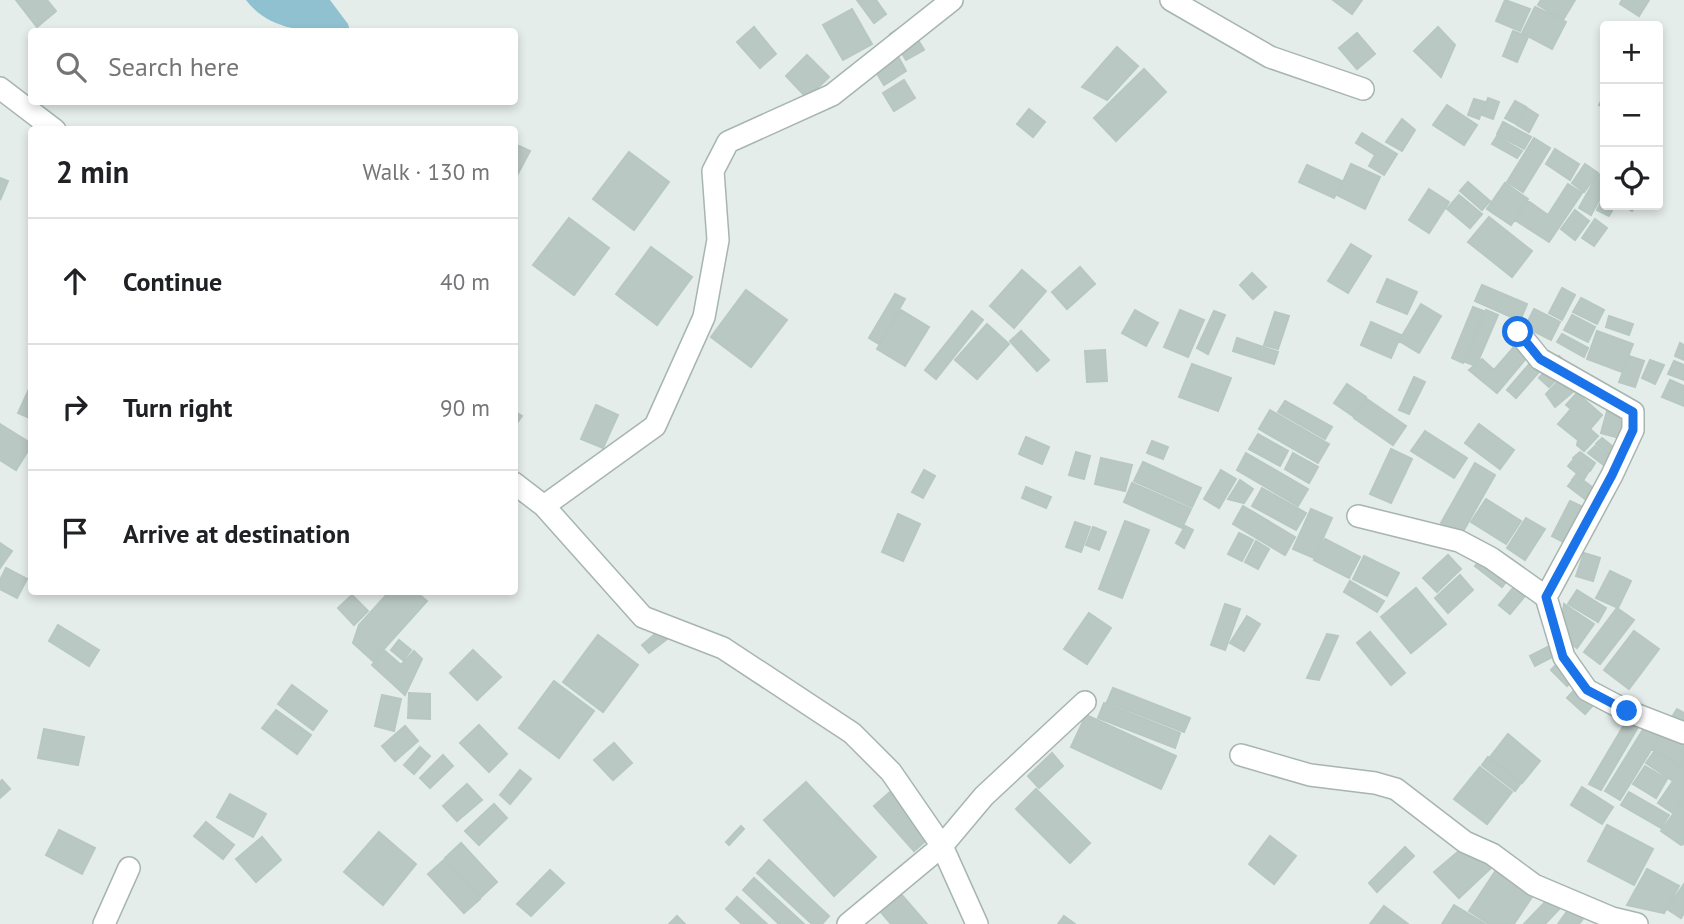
<!DOCTYPE html>
<meta charset="utf-8">
<style>
:root{--surface:#fff;--page:#f2f2f2;--text:#202124;--muted:#757577;--line:#e0e0e0}
body{margin:0;font-family:"PT Sans",sans-serif;background:var(--page);color:var(--text)}
.controls{position:absolute;right:21px;top:21px;display:grid;overflow:hidden;border-radius:7px;box-shadow:0 4px 10px #0003}
.controls button{width:63px;height:63px;display:grid;place-items:center;padding:0;border:0;border-bottom:2px solid var(--line);background:var(--surface);color:var(--text);font:35px sans-serif}
.stop{position:absolute;width:21px;height:21px;margin:-16px;border:5px solid #1a73e8;border-radius:50%;background:#fff}
.stop.end{background:#1a73e8;border-color:#fff;box-shadow:0 2px 7px #0008}
.list{margin:0;padding:0;list-style:none}
h2{display:flex;justify-content:space-between;align-items:center;height:91px;margin:0;padding:0 28px;font-size:30px}
h2 small{font-size:23px;font-weight:400;color:var(--muted)}
.list li{display:grid;grid-template-columns:46px 1fr auto;gap:21px;align-items:center;box-sizing:border-box;height:126px;padding:0 28px;border-top:2px solid var(--line)}
.list b{display:block;font-size:26px;white-space:nowrap}
.list em{font-size:23px;font-style:normal;color:var(--muted)}
.icon{flex:none;width:38px;height:38px;fill:none;stroke:currentColor;stroke-width:2;stroke-linecap:round;stroke-linejoin:round}
.map{position:relative;flex:none;width:1684px;height:924px;overflow:hidden}
.search{position:absolute;background:var(--surface);box-shadow:0 4px 10px #0003;left:28px;top:28px;width:490px;height:77px;display:flex;align-items:center;gap:18px;box-sizing:border-box;padding:0 24px;border-radius:7px;color:var(--muted);font-size:26px}
.panel{position:absolute;background:var(--surface);box-shadow:0 4px 10px #0003;left:28px;top:126px;width:490px;height:469px;border-radius:7px}
.map>svg:first-child{display:block}
</style>
<div class="map">
<svg width="1684" height="924" viewBox="0 0 1684 924">
<rect width="100%" height="100%" fill="#e5edea"/>
<path fill="#8fc1d0" d="M246,0h84l18,24 2,7c-37,1 -79,2 -104,-31z"/>
<path fill="#bac8c3" stroke="#b7c7c1" stroke-width="2" d="M16,0h31l9,11 -19,16z
M857,0h19l10,14 -12,9z
M1333,0h29l-10,14z
M1505,0l25,9 -10,22 -24,-10z
M1541,0h34l-12,20 -25,-15z
M1622,0h27l-10,16 -19,-12z
M1535,7l31,15 -14,27 -30,-16z
M852,9l20,35 -29,16 -20,-35z
M908,23l16,27 -18,10 -16,-26z
M754,27l22,27 -16,14 -23,-26z
M1438,27l17,18 -14,32 -27,-26z
M1513,31l15,6 -11,25 -14,-6z
M1357,33l18,21 -18,15 -18,-21z
M888,38l18,33 -22,14 -18,-30z
M1117,47l21,19 -31,34 -25,-13z
M807,55l22,22 -22,21 -21,-22z
M1144,69l22,23 -50,49 -22,-23z
M904,80l11,18 -21,13 -11,-18z
M1605,94v15l-6,-4z
M1488,98l11,4 -6,17 -11,-4z
M1474,99l11,3 -6,17 -11,-4z
M1515,101l11,6 -10,17 -11,-6z
M1447,105l30,20 -13,20 -31,-20z
M1527,108l11,7 -9,17 -12,-7z
M1029,109l16,13 -12,15 -16,-13z
M1402,119l13,11 -13,21 -16,-9z
M1503,122l28,15 -7,12 -27,-15z
M1362,133l35,21 -13,21 -15,-9 6,-11 -19,-12z
M1497,136l25,15 -5,7 -25,-14z
M1534,138l16,10 -27,44 -16,-10z
M519,146l11,5 -16,30v-26z
M1555,149l24,15 -9,16 -24,-16z
M629,152l40,30 -35,48 -41,-31z
M1351,164l29,13 -15,32 -28,-14z
M1585,164l13,9 -14,19 -12,-9z
M1307,165l35,16 -8,17 -35,-16z
M1598,174l7,4v11l-14,26 -12,-7z
M0,178l8,3 -8,19z
M1468,182l22,19 -8,9 -22,-19z
M1505,183l23,16 -17,26 -24,-16z
M1568,184l14,9 -33,49 -34,-22 13,-19 20,14z
M1429,189l20,13 -20,31 -20,-13z
M1605,194v11h10l-6,11 -12,-6z
M1459,195l23,19 -12,14 -23,-19z
M1622,205h15l-5,6z
M1575,210l14,11 -14,19 -14,-11z
M1489,217l43,34 -20,26 -44,-35z
M569,218l40,30 -35,47 -41,-30z
M1595,219l12,9 -13,18 -12,-8z
M1351,244l20,12 -23,37 -20,-12z
M651,247l41,30 -35,48 -41,-31z
M1080,267l15,17 -28,25 -15,-17z
M1022,270l24,21 -32,37 -24,-22z
M1252,273l14,14 -13,12 -13,-14z
M1387,279l30,13 -10,22 -30,-12z
M1482,285l45,19 -7,17 -45,-20z
M1562,288l13,7 -13,25 -13,-7z
M746,290l41,30 -36,47 -40,-30z
M895,294l10,5 -26,45 -10,-6z
M1581,298l23,12 -7,14 -24,-12z
M1421,304l20,12 -22,37 -20,-12z
M1473,307l11,4 -21,52 -11,-5z
M1534,309l26,13 -9,18 -26,-13z
M901,310l28,17 -24,39 -28,-17z
M1135,310l23,13 -12,23 -24,-13z
M1180,310l24,10 -16,37 -24,-10z
M1486,310l12,5 -22,51 -11,-4z
M972,311l11,9 -47,59 -11,-9z
M1214,311l11,4 -17,39 -11,-6z
M1275,312l14,4 -11,33 -14,-4z
M1572,315l23,12 -7,15 -24,-12z
M1609,316l24,8 -4,11 -23,-8z
M1371,322l30,13 -10,23 -30,-13z
M987,324l22,20 -32,35 -22,-19z
M1518,326l20,18 -41,49 -28,-23 13,-11 12,11 20,-23 -6,-7z
M1021,331l28,29 -12,11 -27,-30z
M1597,331l36,13 -11,28 -35,-13z
M1562,334l26,14 -4,9 -27,-15z
M1237,338l41,14 -4,12 -41,-13z
M1680,343l4,2v15l-9,-4z
M1543,348l10,8 -37,42 -9,-8z
M1105,350l2,31 -20,1 -2,-31z
M1559,356l15,14 -13,4 -12,13 -10,-9z
M1629,356l15,5 -9,26 -16,-5z
M1650,360l14,5 -9,19 -13,-6z
M1674,361l10,4v15l-16,-6z
M1192,364l39,14 -13,33 -39,-14z
M1414,377l11,5 -16,32 -10,-4z
M1562,377l19,8 -26,22 -9,-13z
M1670,380l14,6v20l-22,-9z
M32,383v36l-14,-6z
M1347,384l19,13 -13,19 -19,-13z
M1577,393l25,22 -12,14 8,7 -14,15 -7,-6 1,-5 -20,-16 13,-15 -5,-4z
M1612,393l22,7 -11,39 -22,-6z
M1367,399l39,27 -13,19 -39,-27z
M1285,401l47,26 -7,12 -47,-27z
M596,405l22,10 -15,33 -22,-9z
M1270,410l59,34 -11,19 -59,-34z
M514,411l8,5 -8,11z
M0,424l32,20 -16,26 -16,-10z
M1479,424l35,26 -14,19 -35,-26z
M1425,431l42,27 -13,20 -43,-27z
M1258,434l30,17 -8,15 -31,-17z
M1026,437l23,10 -7,17 -23,-10z
M1602,438l15,12 -5,7 -16,-13z
M1152,441l16,6 -5,12 -16,-6z
M1595,446l15,12 -5,8 -17,-13z
M1391,449l21,10 -21,44 -21,-9z
M1076,452l14,4 -6,23 -15,-4z
M1580,452l15,11 -5,8 -17,-13z
M1246,453l62,36 -10,17 -61,-36z
M1293,453l25,14 -9,16 -24,-14z
M1101,458l31,7 -7,26 -30,-7z
M1574,459l15,12 -5,8 -16,-13z
M1143,462l58,26 -9,19 -58,-26z
M1475,463l20,12 -34,60 -20,-12z
M924,470l11,6 -12,22 -11,-6z
M1221,470l15,9 -17,29 -15,-9z
M1576,475l20,15 -3,5 -21,-15z
M1240,480l13,9 -9,14 -16,-4z
M1572,481l21,16 -4,5 -21,-16z
M1132,483l59,26 -9,19 -58,-26z
M1026,487l25,10 -5,11 -24,-10z
M1262,488l44,25 -10,17 -44,-24z
M1486,499l35,22 -15,23 -35,-22z
M1570,501l13,6 -18,36 -13,-7z
M1243,506l52,31 -10,18 -52,-31z
M1311,509l21,9 -18,40 -21,-9z
M898,514l22,10 -17,37 -21,-9z
M1526,518l19,11 -20,31 -18,-12z
M1125,521l24,9 -27,68 -23,-9z
M1075,522l15,5 -9,25 -15,-5z
M1185,526l8,4 -9,18 -8,-5z
M1093,527l13,5 -7,18 -13,-5z
M1239,533l14,7 -11,21 -14,-7z
M1325,539l35,18 -11,21 -35,-18z
M1256,541l13,8 -11,20 -13,-7z
M0,543l12,8 -12,17z
M1486,552l27,21 -11,14 -27,-21z
M1584,553l16,5 -7,23 -17,-5z
M1448,555l13,14 -24,23 -14,-14z
M1364,556l35,17 -12,23 -34,-17z
M6,568l21,11 -10,19 -17,-9v-9z
M1610,571l21,10 -13,27 -22,-10z
M1460,575l13,15 -25,23 -13,-15z
M1350,581l34,20 -7,11 -33,-20z
M1518,582l11,9 -19,23 -11,-9z
M1416,588l30,36 -35,29 -30,-36z
M1577,590l29,18 -8,14 -30,-18z
M389,592h27l11,9 -54,60 -20,-18 6,-18z
M352,595l16,16 -14,14 -16,-17z
M1225,604l15,5 -15,41 -14,-5z
M1564,604l30,20 -17,24 -11,-8 -5,-16z
M1617,608l17,12 -34,44 -16,-12z
M1089,613l22,15 -24,36 -23,-15z
M1247,616l13,8 -16,27 -14,-8z
M58,625l41,25 -10,16 -40,-25z
M660,630l7,9 -18,14 -7,-8z
M1634,631l25,18 -30,40 -25,-19z
M1370,632l35,41 -14,12 -34,-42z
M1327,634l11,2 -19,44 -12,-2z
M598,635l40,30 -35,47 -40,-30z
M399,640l12,10 -8,10 -12,-10z
M1555,643l5,10 -25,13 -5,-10z
M473,650l28,27 -24,23 -27,-27z
M385,651l16,14 13,-14 8,8 -17,36 -33,-30z
M1567,653l16,17 -16,16 -16,-16z
M1587,676l18,16 -20,22 -18,-16z
M554,681l40,30 -35,47 -40,-30z
M292,685l35,26 -14,19 -35,-26z
M1113,688l77,30 -6,14 -77,-30z
M409,693l21,1v25l-22,-1z
M382,695l19,4 -7,32 -19,-5z
M1104,703l76,30 -5,15 -77,-30z
M1677,709l7,4v56l-32,-20z
M276,710l35,25 -14,19 -35,-26z
M1086,715l90,41 -15,33 -90,-42z
M1630,715l11,7 -40,68 -12,-6z
M1647,723l15,9 -42,68 -15,-9z
M479,725l28,29 -18,18 -29,-29z
M405,726l13,15 -23,20 -13,-15z
M44,729l40,8 -6,28 -40,-7z
M1508,734l32,27 -18,22 -32,-26z
M614,743l18,20 -19,17 -19,-20z
M420,747l10,9 -16,18 -10,-9z
M1656,749l28,19v28l-11,17 -15,-10 15,-22 -27,-18z
M1052,753l11,13 -24,22 -11,-12z
M443,755l10,11 -23,22 -10,-10z
M1488,757l33,26 -6,8 -33,-26z
M1645,766l22,13 -11,19 -23,-14z
M1480,767l32,25 -25,32 -33,-25z
M520,770l11,9 -21,25 -10,-9z
M2,780l8,9 -10,9v-16z
M806,782l70,75 -42,39 -70,-76z
M467,784l15,16 -25,21 -14,-15z
M1582,787l31,20 -11,17 -31,-19z
M1036,789l54,54 -20,20 -54,-54z
M890,792l40,45 -16,14 -40,-45z
M1629,792l40,23 -8,13 -40,-23z
M230,794l36,20 -13,23 -36,-20z
M1684,799v45l-3,1 -20,-14z
M494,804l13,14 -28,27 -14,-14z
M206,822l28,23 -11,14 -29,-23z
M1607,825l46,24 -19,36 -46,-24z
M741,826l3,3 -15,16 -3,-3z
M59,830l36,18 -13,26 -36,-19z
M379,832l37,32 -33,41 -39,-33z
M1270,836l26,20 -22,28 -25,-20z
M262,837l19,23 -25,22 -20,-23z
M461,843l36,39 -16,15 -36,-39z
M1466,845l28,20 -35,33 -25,-26z
M1405,847l9,9 -37,36 -8,-9z
M444,860l36,39 -16,14 -36,-39z
M769,860l60,56 -7,8h-10l-55,-51z
M1498,867l38,24 -22,33h-25l-20,-13z
M1647,869l32,17 -15,27 -37,-8z
M550,870l14,13 -33,33 -14,-12z
M754,878l50,46h-25l-36,-34z
M1684,884v29l-3,5 -14,-9z
M900,893l27,31h-36l-12,-14z
M1551,896l11,10 -17,18h-21z
M737,897l30,27h-25l-16,-15z
M1454,905l31,19h-43z
M1384,906l24,18h-38z
M1571,906l14,10 -6,8h-21z
M677,916l8,8h-16z
M1064,916l11,8h-17z"/>
<g fill="none" stroke-linecap="round" stroke-linejoin="round">
<g stroke="#a7b5b1" stroke-width="24">
<path id="minor" d="M1171,0l99,57 93,32
M0,88l55,42
M1518,332l22,27 93,53v18l-21,45 -66,122
M514,483l30,23 99,111 80,31 129,85 39,39 51,74 35,78
M544,506l111,-80 49,-109 14,-77 -5,-69 15,-29 104,-47 120,-95
M1358,516l101,25 32,17 55,39 18,60 23,33 40,21 57,22
M1241,755l69,20 65,8 21,6 69,53 27,12 42,31 78,33 25,6
M104,924l25,-56
M848,924l94,-78 42,-50 101,-94"/>
</g>
<use href="#minor" stroke="#fff" stroke-width="21"/>
</g>
<g fill="none" stroke-linecap="round" stroke-linejoin="round">
<path stroke="#1a73e8" stroke-width="9" d="M1518,332l22,27 93,53v18l-21,45 -66,122 17,60 24,33 40,21"/>
</g>
</svg>
<div class="controls">
<button>+</button>
<button>−</button>
<button><svg class="icon" aria-label="locate" viewBox="0 0 24 24"><circle cx="12" cy="12" r="6"/><path d="M12 2v4M12 18v4M2 12h4M18 12h4"/></svg></button>
</div>
<div class="stop" style="left:1518px;top:332px"></div>
<div class="stop end" style="left:1627px;top:711px"></div>
<div class="search"><svg class="icon" aria-label="search" viewBox="0 0 24 24"><circle cx="10" cy="10" r="6"/><path d="M15 15l6 6"/></svg>Search here</div>
<section class="panel">
<h2>2 min<small>Walk · 130 m</small></h2>
<ul class="list">
<li><svg class="icon" aria-label="ahead" viewBox="0 0 24 24"><path d="M12 20V5M6 11l6-6 6 6"/></svg><div><b>Continue</b></div><em>40 m</em></li>
<li><svg class="icon" aria-label="right" viewBox="0 0 24 24"><path d="M7 20v-9h11M14 6l5 5-5 5"/></svg><div><b>Turn right</b></div><em>90 m</em></li>
<li><svg class="icon" aria-label="arrive" viewBox="0 0 24 24"><path d="M6 21V4h12l-3 4 3 4H6"/></svg><div><b>Arrive at destination</b></div></li>
</ul>
</section>
</div>
